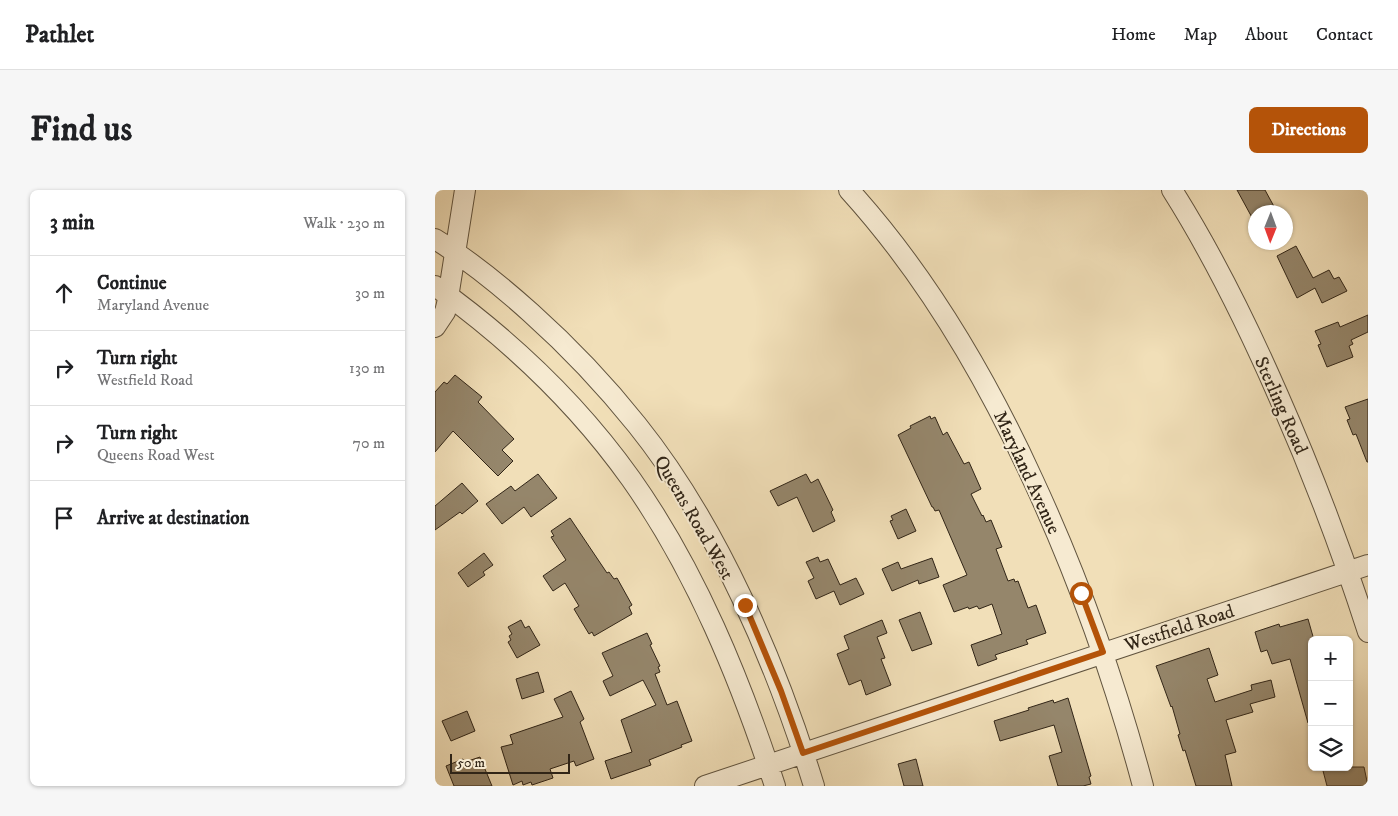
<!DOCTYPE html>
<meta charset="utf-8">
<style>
:root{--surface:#fff;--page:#f6f6f6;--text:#202124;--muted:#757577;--line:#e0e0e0;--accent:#b45309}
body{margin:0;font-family:"IM FELL DW Pica",serif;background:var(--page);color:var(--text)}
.controls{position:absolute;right:15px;bottom:15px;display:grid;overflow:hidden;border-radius:8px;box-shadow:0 1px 4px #0004}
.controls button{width:45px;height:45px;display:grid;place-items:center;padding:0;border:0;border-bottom:1px solid var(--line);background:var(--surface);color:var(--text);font:25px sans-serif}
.compass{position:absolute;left:813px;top:15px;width:45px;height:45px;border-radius:50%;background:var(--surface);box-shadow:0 1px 4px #0004;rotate:181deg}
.scale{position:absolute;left:15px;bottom:12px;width:120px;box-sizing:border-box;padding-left:5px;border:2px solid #312517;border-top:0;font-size:14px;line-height:18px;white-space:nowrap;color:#312517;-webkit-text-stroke:4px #f6ead1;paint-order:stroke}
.stop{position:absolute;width:15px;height:15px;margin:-11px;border:4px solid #b45309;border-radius:50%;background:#fff}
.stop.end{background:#b45309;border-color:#fff;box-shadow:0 1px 5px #0008}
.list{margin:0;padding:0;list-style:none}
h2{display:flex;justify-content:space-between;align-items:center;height:65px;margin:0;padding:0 20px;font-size:21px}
h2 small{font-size:16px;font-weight:400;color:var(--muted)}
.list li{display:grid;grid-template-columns:32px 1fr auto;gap:15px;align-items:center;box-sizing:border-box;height:75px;padding:0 20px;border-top:1px solid var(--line)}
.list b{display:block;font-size:19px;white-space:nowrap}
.list p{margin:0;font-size:16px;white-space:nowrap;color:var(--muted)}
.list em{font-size:16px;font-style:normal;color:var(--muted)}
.icon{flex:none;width:28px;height:28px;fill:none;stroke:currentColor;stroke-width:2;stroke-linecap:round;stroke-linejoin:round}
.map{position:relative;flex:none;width:933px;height:596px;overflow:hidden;border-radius:8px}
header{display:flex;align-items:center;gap:30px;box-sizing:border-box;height:70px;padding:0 25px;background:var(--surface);border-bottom:1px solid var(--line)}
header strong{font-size:24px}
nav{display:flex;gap:28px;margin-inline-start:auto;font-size:18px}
.intro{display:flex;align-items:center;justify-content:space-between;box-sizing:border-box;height:120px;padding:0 30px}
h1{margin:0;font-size:35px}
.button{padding:12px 22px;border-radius:8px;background:var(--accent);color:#fff;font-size:18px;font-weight:700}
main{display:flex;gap:30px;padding:0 30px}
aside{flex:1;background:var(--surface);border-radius:8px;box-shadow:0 1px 4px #0004}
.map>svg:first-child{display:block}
</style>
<header>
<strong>Pathlet</strong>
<nav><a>Home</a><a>Map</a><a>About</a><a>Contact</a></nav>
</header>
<div class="intro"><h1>Find us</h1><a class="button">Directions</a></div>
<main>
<aside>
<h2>3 min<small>Walk · 230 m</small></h2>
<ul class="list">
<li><svg class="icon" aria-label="ahead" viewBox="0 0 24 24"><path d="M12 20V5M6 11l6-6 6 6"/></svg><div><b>Continue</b><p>Maryland Avenue</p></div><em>30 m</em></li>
<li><svg class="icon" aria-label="right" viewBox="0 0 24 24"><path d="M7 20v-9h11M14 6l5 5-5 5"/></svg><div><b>Turn right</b><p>Westfield Road</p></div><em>130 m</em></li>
<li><svg class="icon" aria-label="right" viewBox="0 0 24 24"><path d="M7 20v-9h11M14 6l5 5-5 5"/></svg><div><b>Turn right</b><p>Queens Road West</p></div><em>70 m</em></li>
<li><svg class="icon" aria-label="arrive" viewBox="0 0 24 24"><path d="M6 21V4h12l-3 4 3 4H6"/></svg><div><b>Arrive at destination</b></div></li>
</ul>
</aside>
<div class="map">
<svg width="933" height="596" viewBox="0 0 933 596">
<rect width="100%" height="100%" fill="#f1dfb8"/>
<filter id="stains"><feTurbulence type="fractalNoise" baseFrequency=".004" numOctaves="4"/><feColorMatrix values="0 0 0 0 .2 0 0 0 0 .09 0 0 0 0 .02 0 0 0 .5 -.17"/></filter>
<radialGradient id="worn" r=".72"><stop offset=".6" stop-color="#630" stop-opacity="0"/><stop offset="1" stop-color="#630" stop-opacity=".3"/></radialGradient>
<path fill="#95866b" stroke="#312517" d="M802,0h28l12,22h-22v11z
M861,56l17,32 16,-8 5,9 5,-2 8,14 -25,12 -7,-15 -18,10 -20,-42z
M933,125v17l-17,8 2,4 -4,2 4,11 -26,10 -9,-22 3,-1 -6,-13 23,-9 2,5z
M20,185l27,22 -4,5 36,37 -12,11 11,11 -15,15 -45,-45 -18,21v-60l9,-10 3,2z
M933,209v63h-1l-11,-28 -3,1 -6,-15 3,-1 -5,-12z
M495,226l1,3 4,-2 8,18 4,-3 17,32 5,-2 12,27 -10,5 11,22 1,-1 3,7 5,-2 11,27 -6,2 12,32 6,-2 1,3 3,-1 10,27 8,-3 10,28 -20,7 2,4 -33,11 2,4 -19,7 -7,-21 31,-11 -10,-30 -13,5 -2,-3 -8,3 -1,-2 -14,5 -11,-27 24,-10 -28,-65 -4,1 -2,-4h-1l-34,-72 13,-7 -1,-2z
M103,284l19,24 -26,19 -7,-10 -22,17 -16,-20 25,-18 4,5z
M371,284l5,9 7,-4 15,31 -2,2 4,9 -22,11 -16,-35 -19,9 -8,-15z
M27,293l16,18 -16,13 -2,-2 -25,18v-24z
M471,319l10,22 -18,8 -8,-18 3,-1 -2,-4z
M135,328l37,55 2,-1 5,7 3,-1 15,27 -3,2 3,7 -38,22 -2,-4 -3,2 -15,-25 5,-3 -14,-23 -12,8 -10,-15 23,-16 -15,-23 3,-1 -3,-5z
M49,363l9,12 -10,7 2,3 -17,12 -10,-14z
M383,367l2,5 8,-3 12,26 16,-7 8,16 -24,11 -6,-14 -18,8 -8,-18 6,-3 -8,-16z
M497,368l7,19 -20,7 -1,-4 -26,11 -10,-22 16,-7 3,7z
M485,422l12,32 -20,7 -13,-31z
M873,429l6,21h-2v82l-4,1 -18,-64 -18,5 -5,-14 -6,2 -6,-20 24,-8 1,3z
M86,430l4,8 4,-2 11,19 -23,13 -9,-16 3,-2 -2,-4 3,-2 -4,-7z
M447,430l5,13 -10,4 8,21 -4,1 10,26 -25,10 -5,-15 -12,5 -12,-31 12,-5 -5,-13z
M212,443l5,11 -2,1 10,21 -2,1 2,5 -5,2 12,31 10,-4 15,40 -11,4 1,2 -33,13 2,5 -40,14 -6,-18 27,-9 -11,-32 35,-15 -13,-25 -33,16 -7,-15 10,-5 -11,-23z
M774,458l9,27 -11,4 8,23 37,-12 -1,-5 20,-5 4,17 -25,7 3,8 -27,8 10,32 -11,3 7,31h-36l-11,-36 -2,1 -5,-16 2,-1 -8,-28 -1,1 -15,-41z
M103,482l6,20 -22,7 -6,-20z
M136,501l13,28 -4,3 14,37 -18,7 -2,-5 -24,8 3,9 -21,7 -1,-3 -8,3 -1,-4 -9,4 -12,-38 12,-3 -3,-9 53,-18 -9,-18z
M633,508l23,78 -2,1 2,7 -8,2h-25l-9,-30 13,-4 -8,-27 -54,16 -6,-20 35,-11 -1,-2 25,-8 1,3z
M32,521l8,20 -24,10 -9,-20z
M45,567l12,29h-38l-8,-20 17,-7 2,3z
M481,569l7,27h-19l-6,-22z
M887,577h42l4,19h-41z"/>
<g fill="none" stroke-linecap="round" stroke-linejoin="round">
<g stroke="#61543f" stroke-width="22">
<path id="minor" d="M414,0c78,86 136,185 184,290 46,99 82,201 110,306
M737,0c41,65 75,134 106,205 34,77 64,156 90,237
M0,49c34,21 66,47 96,74 38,34 74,72 106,112 81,101 139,238 177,361
M0,96c75,54 142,117 196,193 65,92 109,200 144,307
M0,137l10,-15 2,-8 18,-114
M270,596l663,-221"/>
</g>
<use href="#minor" stroke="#f6ead1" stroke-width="20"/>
</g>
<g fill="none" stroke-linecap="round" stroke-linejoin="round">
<path stroke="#b45309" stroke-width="6" d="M310,415l36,86 22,62 300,-101 -22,-59"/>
</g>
<g text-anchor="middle" stroke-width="4" stroke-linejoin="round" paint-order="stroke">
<g font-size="19" fill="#312517" stroke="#f6ead1">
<text transform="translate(847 215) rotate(66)" y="7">Sterling Road</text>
<text transform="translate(593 282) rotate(65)" y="7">Maryland Avenue</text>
<text transform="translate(260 327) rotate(60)" y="7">Queens Road West</text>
<text transform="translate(744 437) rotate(-18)" y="7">Westfield Road</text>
</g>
</g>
<rect width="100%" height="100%" filter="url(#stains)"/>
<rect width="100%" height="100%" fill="url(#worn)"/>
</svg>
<div class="controls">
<button>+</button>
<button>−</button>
<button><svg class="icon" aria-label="layers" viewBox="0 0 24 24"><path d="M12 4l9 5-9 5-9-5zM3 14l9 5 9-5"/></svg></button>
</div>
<svg class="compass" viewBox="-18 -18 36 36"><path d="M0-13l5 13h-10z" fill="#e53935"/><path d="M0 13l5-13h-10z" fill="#757577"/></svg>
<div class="scale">50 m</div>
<div class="stop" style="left:646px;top:403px"></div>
<div class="stop end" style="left:310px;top:415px"></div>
</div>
</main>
